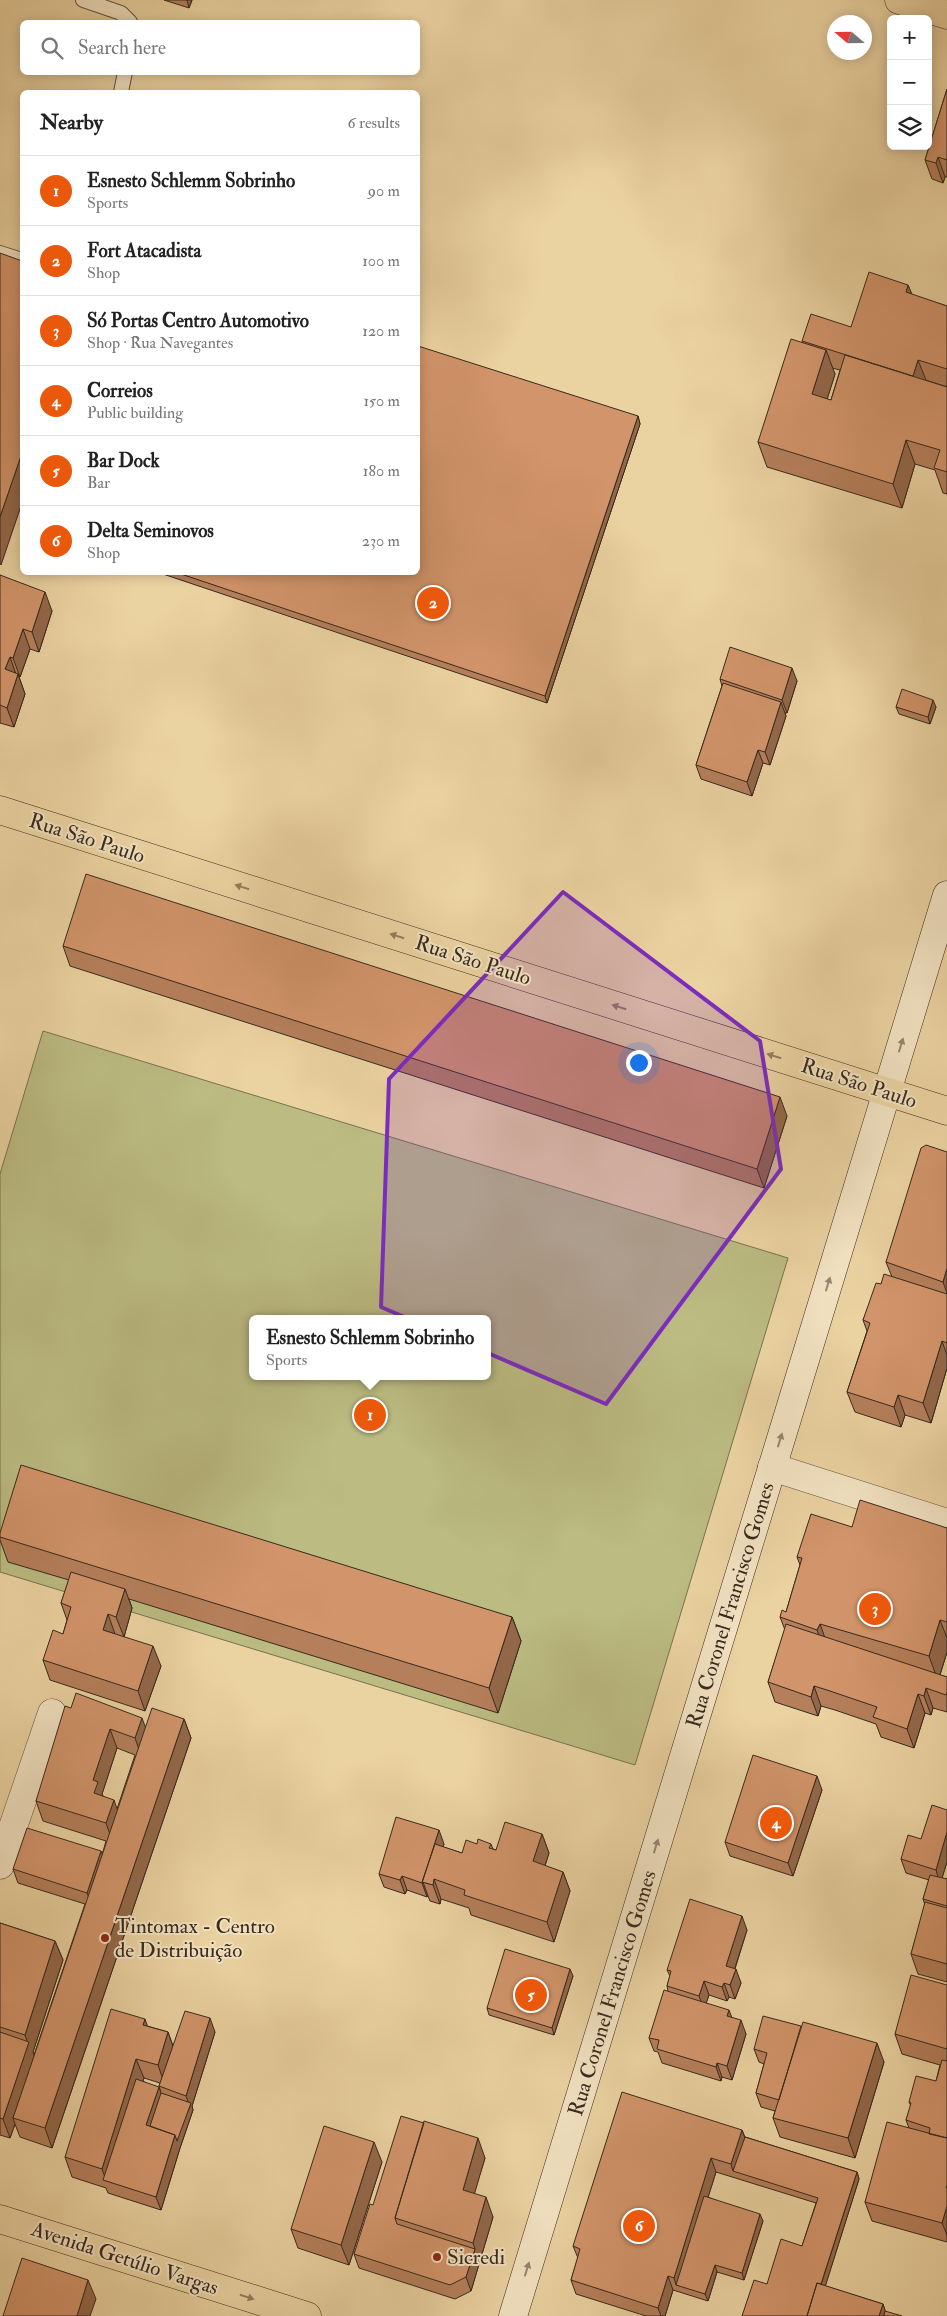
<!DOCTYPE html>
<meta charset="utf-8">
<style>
:root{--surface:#fff;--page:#f6f6f6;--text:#222;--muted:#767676;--line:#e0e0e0;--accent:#ea580c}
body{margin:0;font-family:"IM FELL Double Pica",serif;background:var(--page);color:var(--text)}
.controls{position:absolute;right:15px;top:15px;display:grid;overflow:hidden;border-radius:8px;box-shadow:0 2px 12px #0003}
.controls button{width:45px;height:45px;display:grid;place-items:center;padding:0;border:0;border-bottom:1px solid var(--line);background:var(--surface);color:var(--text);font:25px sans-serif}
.compass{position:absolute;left:827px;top:15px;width:45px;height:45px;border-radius:50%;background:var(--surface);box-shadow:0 2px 12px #0003;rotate:290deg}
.you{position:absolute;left:638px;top:1062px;width:18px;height:18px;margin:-12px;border:4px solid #fff;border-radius:50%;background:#1a73e8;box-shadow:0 0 0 8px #1a73e833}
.badge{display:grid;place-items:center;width:32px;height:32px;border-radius:50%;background:var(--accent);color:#fff;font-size:16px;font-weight:700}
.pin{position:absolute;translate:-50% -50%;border:2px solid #fff;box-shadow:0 1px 5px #0006}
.popup{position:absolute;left:249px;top:1315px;width:242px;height:65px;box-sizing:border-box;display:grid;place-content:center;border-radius:8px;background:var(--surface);filter:drop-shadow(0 1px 4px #0005);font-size:16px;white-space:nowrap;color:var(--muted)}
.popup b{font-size:19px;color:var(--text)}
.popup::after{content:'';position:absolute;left:50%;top:100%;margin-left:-10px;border:10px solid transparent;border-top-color:var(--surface)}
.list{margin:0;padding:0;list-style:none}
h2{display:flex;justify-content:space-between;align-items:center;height:65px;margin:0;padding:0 20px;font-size:21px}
h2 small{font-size:16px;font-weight:400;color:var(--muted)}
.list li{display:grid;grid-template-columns:32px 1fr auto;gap:15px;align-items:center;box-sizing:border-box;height:70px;padding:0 20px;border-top:1px solid var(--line)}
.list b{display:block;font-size:19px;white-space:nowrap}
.list p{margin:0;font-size:16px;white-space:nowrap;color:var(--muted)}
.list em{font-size:16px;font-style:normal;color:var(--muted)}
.icon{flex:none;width:28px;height:28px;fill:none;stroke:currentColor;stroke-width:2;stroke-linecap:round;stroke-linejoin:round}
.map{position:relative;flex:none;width:947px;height:2316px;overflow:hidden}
.search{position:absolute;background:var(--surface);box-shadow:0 2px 12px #0003;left:20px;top:20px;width:400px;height:55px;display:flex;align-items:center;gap:12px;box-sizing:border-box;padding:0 18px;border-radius:8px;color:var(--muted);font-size:19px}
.panel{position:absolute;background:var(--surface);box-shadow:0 2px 12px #0003;left:20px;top:90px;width:400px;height:485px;border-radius:8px}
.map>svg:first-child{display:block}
</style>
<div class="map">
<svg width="947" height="2316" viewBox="0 0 947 2316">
<rect width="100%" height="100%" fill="#ebd2a1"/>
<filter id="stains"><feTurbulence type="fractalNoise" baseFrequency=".004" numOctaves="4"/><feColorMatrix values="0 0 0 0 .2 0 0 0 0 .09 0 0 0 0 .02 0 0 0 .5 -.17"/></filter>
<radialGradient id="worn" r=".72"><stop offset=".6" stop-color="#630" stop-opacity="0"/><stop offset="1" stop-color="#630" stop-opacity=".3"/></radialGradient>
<path fill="#bbbb82" stroke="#797250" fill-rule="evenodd" d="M43,1031l745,227 -153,507 -635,-193v-398zM252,1319h236v57h-236z"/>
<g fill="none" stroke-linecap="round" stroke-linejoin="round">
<g stroke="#64533f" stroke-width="16">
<path id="service" d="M83,0l38,13 9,9
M121,92l4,-20
M0,253l22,7"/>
</g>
<g stroke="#64533f" stroke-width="29">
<path id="minor" d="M772,1467l175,56
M0,1865l52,-152"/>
</g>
<g stroke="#37291e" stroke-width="29">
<path id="secondary" d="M513,2316l434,-1421"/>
</g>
<g stroke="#37291e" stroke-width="29">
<path id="primary" d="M899,0l48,15
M0,810l947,301
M0,2219l307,97"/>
</g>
<use href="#service" stroke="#f2e2c2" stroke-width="14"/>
<use href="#minor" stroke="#f2e2c2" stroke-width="28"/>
<use href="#secondary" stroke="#f2e2c2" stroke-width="28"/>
<use href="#primary" stroke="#ebd2a1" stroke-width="28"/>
</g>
<path fill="#b57f5b" stroke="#37291e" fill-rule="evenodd" d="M164,0h28l-3,8z
M947,89v88h-2l-2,6 -11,-4 -7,-19z
M908,285l4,10 35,11v81l-22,-7 22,7v107l-4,-1 -8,-23 -20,-6 -13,44 -135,-41 -9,-25 45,-99 -1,-2 49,-14zM832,368l8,2 -9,30 -4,-1 8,-25z
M638,416l2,8 -93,279 -390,-131h261z
M0,575l52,36 -13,41 -9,-3 -10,28h-1l6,17 -11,33 -14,-4z
M720,679l77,2 -10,32h-2l1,3 -16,49 -7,-2 -11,33 -51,-17 -5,-14 26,-79z
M896,707h40l-6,17 -31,-10z
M63,946l724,170 -23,72 -694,-222z
M947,1152v216l-16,55 -26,-8 -4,12 -46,-15 -8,-20 20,-61 -4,-11 18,-36 11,-7 -6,-15z
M852,1527l95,1v124l-7,23 7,2v35l-14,-4 -2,7 -6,-2 -11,35 -33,-11 -5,-13 -41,-14 -14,-4 -3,10 -43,-14 -7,-20 17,-52 -5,-13 6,-5 14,-47 -3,-8z
M0,1533l512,84 9,24 -23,72 -369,-114 3,9 -8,29 37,29 -16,45 -95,-31 -7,-20 20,-26 4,-14 -6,-17 8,-23 -61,-18 -8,-22z
M71,1708l74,19 39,-8 7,19 -139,410 -32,-11 -5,-13 -5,14 -10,-3v-212l55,18 8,19 -30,92 1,3 51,-151 -67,-21 -5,-14 89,-14 4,-14 -63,-20 -7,-20zM117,1748l18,7 -18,54 -14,-13 -1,-2z
M822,1790l-29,86 -63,-20 -5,-14z
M947,1810v52l-5,16 5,1v103l-29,-8 -7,-20 14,-49 -2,-6 6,-19 -23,-7 -5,-14 20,-20z
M542,1834l7,19 -4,13 18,6 7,19 -16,51 -83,-27 -2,-7 -28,-9 -1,5 -10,-3 -2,-5 -1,1 -20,-7 -2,4 -21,-7 -5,-13 65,-30 -1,3 19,6 15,-9h14l2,5 3,1z
M747,1930l-12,39 6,14 -6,16 -6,-2 -2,4 -18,-6 -3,8 26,14 14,17 -14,46 -10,-3 -1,4 -59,-18 -4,-11 -4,-1 -5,-13 19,-47 -1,-5 3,-10 -3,-6z
M573,1976l-19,59 -65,-20 -2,-7z
M947,1985v257l-75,-21 -7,-19 44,-74 -3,-8 5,-14 -2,-4 27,-21 4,-16 -38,-11 -7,-20z
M147,2026l21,6 5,14 42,-14 -23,74 1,4 -13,38 -19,62 -53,-17 -2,-5 -34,-11 -7,-20zM144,2078l16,5 -1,3 2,8 -18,-13z
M754,2049l130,13 -29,96 -75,-21 -7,-19 2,-7 -14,-4 -5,-14 8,-29 -5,-2z
M742,2130l3,7 112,35 2,7 -34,107 58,18 2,7 -143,5 25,-32 35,-38 14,-43 -100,-31 -8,25 55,24 -19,59 -27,-8 -9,29 -35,-11 -8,26h-19l-70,-22 -5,-14 7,-22 -5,-12z
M485,2158l-11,35 19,24 -22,74 -16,8 -96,-31 -5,-14 19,-49z
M382,2162l-33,103 -51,-17 -7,-19z"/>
<path fill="#93684a" stroke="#37291e" d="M187,0h5l-3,8z
M938,157l7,20 -2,6 -7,-20z
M908,285l8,19 -10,-12z
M826,350l9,24 -14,45 -9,-25z
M918,360l8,20 -5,15 -8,-19z
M638,416l2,8 -93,279 -2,-7z
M906,440l9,24 -13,44 -9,-24z
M22,453v50l-21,62 -1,-2v-46z
M45,592l7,19 -13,41 -7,-20z
M23,629l7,20 -10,28 -7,-19z
M10,657l7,20 -12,-8z
M792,668l5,13 -10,32 -5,-13z
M18,674l7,20 -11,33 -7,-19z
M933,700l3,7 -6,17 -2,-7z
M781,702l5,14 -16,49 -5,-13z
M758,750l5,13 -11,33 -5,-14z
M780,1097l7,19 -23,72 -7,-19z
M947,1268v25l-4,-11z
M942,1341l5,14v13l-16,55 -8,-20z
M898,1395l7,20 -4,12 -7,-20z
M125,1589l7,19 -8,29 -8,-20z
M108,1614l7,20 -12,-4z
M512,1617l9,24 -23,72 -9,-25z
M940,1620l7,18v14l-9,29 -9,-25z
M820,1624l9,25 -3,5 -9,-24z
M153,1646l8,20 -16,45 -7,-20z
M814,1686l7,20 -3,10 -7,-19z
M926,1688l7,20 -2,7 -7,-19z
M918,1694l7,19 -11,35 -7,-19z
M142,1718l7,19 -7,21 -7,-20z
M184,1719l7,19 -139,410 -7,-20z
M110,1729l7,19 -15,46 3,7 -11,-8 -1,-13z
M817,1776l5,14 -29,86 -5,-13z
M114,1800l7,20 -8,23 -7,-20z
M439,1830l5,14 -13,40 -8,-2z
M947,1832v30l-7,22 -4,-14z
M542,1834l7,19 -9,28 -7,-20z
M101,1851l5,14 -14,41 -5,-13z
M563,1872l7,19 -16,51 -7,-20z
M402,1876l5,14 -2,4 -5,-14z
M434,1879l7,20 -1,5 -7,-19z
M423,1882l5,14 -1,1 -5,-14z
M742,1916l5,14 -16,50 -5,-14z
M55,1941l8,19 -30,92 3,9 -23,57 2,6 -5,14 -7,-19 25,-75 -3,-9z
M570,1969l3,7 -19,59 -2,-7z
M736,1969l5,14 -6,16 -5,-14z
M704,1981l5,14 -5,15 -5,-14z
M724,1983l5,14 -2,4 -5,-14z
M729,2010l5,13 -7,-7z
M210,2018l5,14 -23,74 1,4 -13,38 -19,62 -5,-13 19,-62 15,-28 -4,-11z
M145,2019l7,20 -9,-14z
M741,2020l5,14 -14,46 -5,-14z
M168,2032l7,20 -10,33 -7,-20z
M877,2043l7,19 -29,96 -7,-20z
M136,2059l8,19 -33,104 -5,-2 -4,-11z
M717,2063l5,14 -1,4 -5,-14z
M159,2087l5,14 -11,32 -7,-8z
M742,2130l5,14 -14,27 -2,-7z
M478,2138l7,20 -15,51 -7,-19z
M374,2142l8,20 -33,103 -8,-20z
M711,2158l5,14 -36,114 -4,-1 -2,-7z
M857,2172l2,7 -43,137h-5z
M486,2197l7,20 -22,74 -5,-14 9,-28 -2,-6z
M947,2206v29l-5,-12z
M760,2214l3,7 -19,59 -2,-7z
M715,2265l2,7 -9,29 -3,-7z
M668,2276l5,14 -8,26h-4l-3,-8z
M88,2280l8,19 -6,17h-13z
M883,2304l4,12h-8z"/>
<path fill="#d2946a" stroke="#37291e" d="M947,89v71l-9,-3 -2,6 -11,-3z
M0,253l22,8v192l-22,64z
M869,272l39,13 -2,7 41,14v63l-29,-9 -5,16 -111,-35 9,-27 40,13z
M791,339l35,11 -14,44 19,6 14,-45 102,32v85l-13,-4 6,-18 -34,-10 -13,44 -135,-42z
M418,346l220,70 -93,280 -370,-124h243z
M0,575l45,17 -13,40 -9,-3 -10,29 -3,-1 -5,12 13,5 -11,34 -7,-3z
M730,647l62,21 -10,32 -62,-21z
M723,683l58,19 -16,50 -7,-2 -11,32 -51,-17z
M902,689l31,11 -5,17 -32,-10z
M86,874l694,223 -23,72 -694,-223z
M926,1145l21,7v116l-4,14 -57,-20 35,-114z
M884,1274l63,20v49l-5,-2 -19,62 -25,-8 -4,12 -47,-15 23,-69 -7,-3 13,-37 5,1z
M21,1465l491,152 -23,71 -489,-151v-4z
M860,1500l87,28v94l-7,-2 -11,36 -109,-32 -3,6 -37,-13 2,-7 4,2 16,-54 -5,-1 14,-43 41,13z
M71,1572l54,17 -9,28 -8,-3 -5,16 50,16 -15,45 -95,-31 10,-30 10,4 8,-27 -10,-4z
M786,1624l161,53v15l-1,3 -20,-7 -2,8 -6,-2 -11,35 -34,-12 4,-10 -50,-17 -13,-4 -3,11 -43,-15z
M76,1693l66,25 -7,20 -25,-9 -17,51 5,2 -4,11 20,7 -8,23 -70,-22 29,-95 6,2z
M152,1708l32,11 -139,409 -32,-10z
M753,1755l64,21 -29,87 -63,-21z
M932,1805l15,5v22l-11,38 -35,-11 7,-24 13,4z
M396,1817l43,13 -17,53 -20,-7 -2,4 -21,-6z
M505,1822l37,12 -9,27 30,11 -16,50 -83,-27 1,-5 -31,-11 -1,6 -11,-3 13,-38 27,9 4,-13 11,4 1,-5 13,5 -2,4 7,2z
M27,1828l74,23 -14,42 -74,-24z
M930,1875l17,4v27l-24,-7z
M690,1899l52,17 -16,50 10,3 -6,16 -6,-2 -2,4 -18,-6 -5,15 -32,-10 4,-15 -4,-1z
M925,1902l22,6v56l-36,-10z
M0,1923l55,18 -30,94 -25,-8z
M505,1949l65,20 -18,59 -65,-20z
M911,1975l36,10v64l-52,-15z
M664,1990l65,20 -2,6 14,4 -14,46 -10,-3 -1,4 -59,-18 2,-9 -10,-2z
M111,2009l34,10 -2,6 25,7 -10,33 -22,-6 -34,110 -37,-12z
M185,2011l25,7 -24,78 -27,-10z
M763,2016l38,10 -22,74 -23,-7 11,-40 -13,-4z
M803,2022l74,21 -29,95 -75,-20z
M0,2032l29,10 -26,77 -3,-1z
M942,2060l5,1v77l-18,-4 1,-6 -24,-8 5,-17 -2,-1 7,-26 20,5z
M136,2079l23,8 -13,38 29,10 -19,62 -53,-17z
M622,2092l120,38 -11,34 -20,-6 -37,120 -6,-2 -10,32 -87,-28 9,-31 -7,-3z
M161,2093l30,10 -14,38 -2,-6 -25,-9z
M401,2116l23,7 -29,95 2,6 78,25 -9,28 -16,8 -96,-31 16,-50 3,1z
M424,2121l54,17 -15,52 23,7 -13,46 -78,-25z
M887,2122l60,16v47l-1,3h1v18l-5,17 -77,-21z
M324,2126l50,16 -33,103 -50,-16z
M745,2137l112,35 -36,112 -4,-1 -10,33h-65l12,-36 13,4 14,-45 21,7 16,-48 -85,-27z
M704,2196l56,18 -18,59 -27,-8 -10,29 -29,-9z
M22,2258l66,22 -11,36h-74z
M817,2283l66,21 -4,12h-72z
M885,2311l17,5h-18z"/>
<defs><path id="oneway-solid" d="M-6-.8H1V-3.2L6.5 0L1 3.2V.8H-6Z" transform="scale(1.25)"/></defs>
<g fill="#917e60">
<use href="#oneway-solid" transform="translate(242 887) rotate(-162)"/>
<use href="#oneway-solid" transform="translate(397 936) rotate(-162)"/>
<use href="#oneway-solid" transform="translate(619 1007) rotate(-162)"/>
<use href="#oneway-solid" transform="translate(774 1056) rotate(-162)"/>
<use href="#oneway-solid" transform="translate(247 2297) rotate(18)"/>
</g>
<g fill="#948670">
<use href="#oneway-solid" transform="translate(901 1045) rotate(-73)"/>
<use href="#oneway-solid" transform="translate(828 1284) rotate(-73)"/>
<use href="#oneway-solid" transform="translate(780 1440) rotate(-73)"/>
<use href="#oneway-solid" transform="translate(656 1846) rotate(-73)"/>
<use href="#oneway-solid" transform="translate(527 2269) rotate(-73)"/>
</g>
<path fill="#7b2cbf" fill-opacity="0.2" stroke="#7b2cbf" stroke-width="4" stroke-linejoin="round" d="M563,892l197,149 21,128 -175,235 -225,-97 8,-228z"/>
<g fill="#8f2418" stroke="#f2e2c2" stroke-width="2">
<circle cx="105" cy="1938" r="5"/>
<circle cx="437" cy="2257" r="5"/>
</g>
<g text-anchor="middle" stroke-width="4" stroke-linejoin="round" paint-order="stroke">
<g font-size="21" fill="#37291e" stroke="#f2e2c2">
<text transform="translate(87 838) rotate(18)" y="7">Rua São Paulo</text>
<text transform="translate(473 960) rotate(18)" y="7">Rua São Paulo</text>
<text transform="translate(859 1083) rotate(18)" y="7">Rua São Paulo</text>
<text transform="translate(730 1605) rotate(-73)" y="7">Rua Coronel Francisco Gomes</text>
<text transform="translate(612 1993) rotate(-73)" y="7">Rua Coronel Francisco Gomes</text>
<text transform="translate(125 2258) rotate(18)" y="7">Avenida Getúlio Vargas</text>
</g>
<g font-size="21" fill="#37291e" stroke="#f2e2c2" text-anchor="start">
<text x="115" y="1933">Tintomax - Centro<tspan x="115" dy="24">de Distribuição</tspan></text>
<text x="447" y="2264">Sicredi</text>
</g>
</g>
<rect width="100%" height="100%" filter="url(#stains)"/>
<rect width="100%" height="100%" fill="url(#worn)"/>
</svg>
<div class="controls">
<button>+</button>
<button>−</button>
<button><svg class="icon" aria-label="layers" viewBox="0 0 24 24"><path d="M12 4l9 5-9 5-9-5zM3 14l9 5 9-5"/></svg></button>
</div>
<svg class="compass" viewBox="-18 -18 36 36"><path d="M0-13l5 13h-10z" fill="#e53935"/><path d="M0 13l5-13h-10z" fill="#767676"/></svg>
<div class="you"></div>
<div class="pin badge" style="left:370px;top:1415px">1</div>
<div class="popup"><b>Esnesto Schlemm Sobrinho</b>Sports</div>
<div class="pin badge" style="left:433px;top:603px">2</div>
<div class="pin badge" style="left:875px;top:1609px">3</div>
<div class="pin badge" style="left:776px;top:1823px">4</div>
<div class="pin badge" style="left:531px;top:1995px">5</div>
<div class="pin badge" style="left:639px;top:2226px">6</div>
<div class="search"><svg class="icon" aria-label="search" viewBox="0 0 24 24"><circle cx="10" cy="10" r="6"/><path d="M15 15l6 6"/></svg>Search here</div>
<section class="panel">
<h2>Nearby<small>6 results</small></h2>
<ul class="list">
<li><span class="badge">1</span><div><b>Esnesto Schlemm Sobrinho</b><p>Sports</p></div><em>90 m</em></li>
<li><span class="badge">2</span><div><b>Fort Atacadista</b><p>Shop</p></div><em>100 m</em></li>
<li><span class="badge">3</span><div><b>Só Portas Centro Automotivo</b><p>Shop · Rua Navegantes</p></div><em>120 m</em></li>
<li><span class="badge">4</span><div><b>Correios</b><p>Public building</p></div><em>150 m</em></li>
<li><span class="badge">5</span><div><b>Bar Dock</b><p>Bar</p></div><em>180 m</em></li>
<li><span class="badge">6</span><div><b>Delta Seminovos</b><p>Shop</p></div><em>230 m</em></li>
</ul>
</section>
</div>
